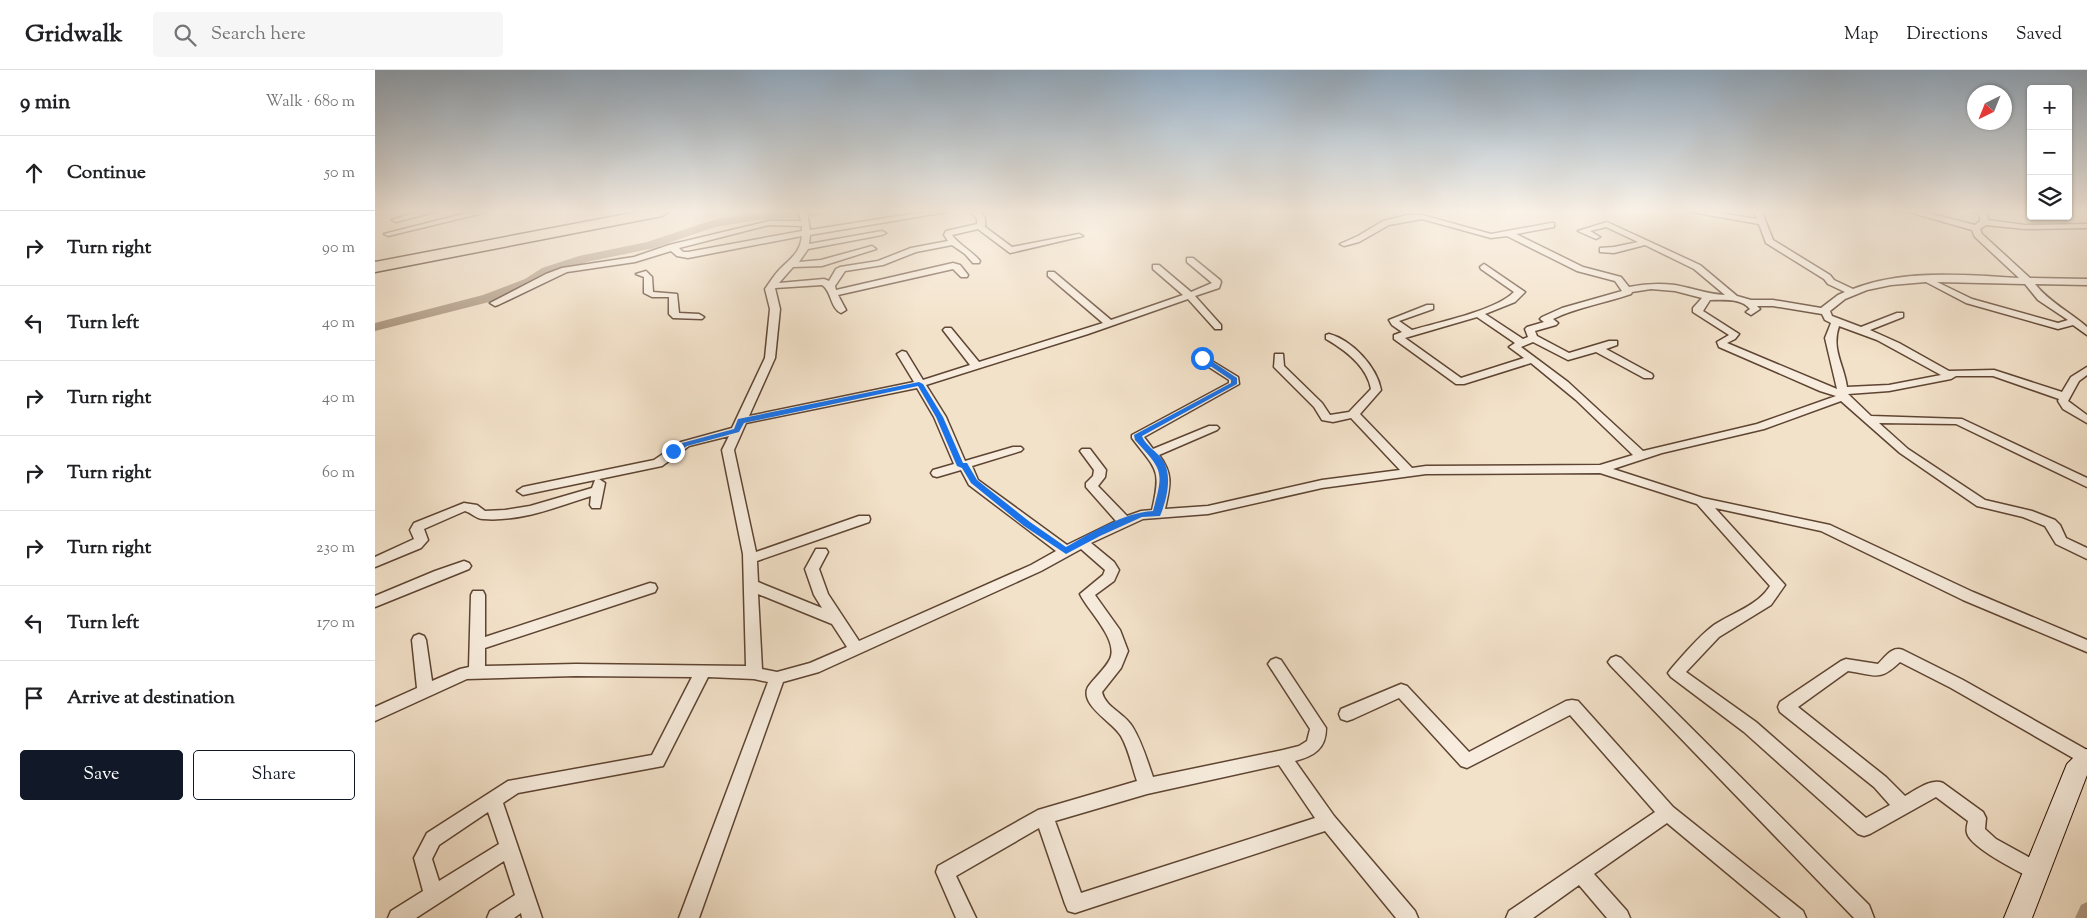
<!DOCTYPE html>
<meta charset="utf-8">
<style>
:root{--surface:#fff;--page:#f6f6f6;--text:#202124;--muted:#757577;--line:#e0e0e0;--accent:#111827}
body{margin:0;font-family:"Sorts Mill Goudy",serif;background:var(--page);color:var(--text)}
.controls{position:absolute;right:15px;top:15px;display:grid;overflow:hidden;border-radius:5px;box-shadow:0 1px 4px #0004}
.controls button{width:45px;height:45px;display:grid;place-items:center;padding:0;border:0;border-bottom:1px solid var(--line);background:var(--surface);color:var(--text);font:25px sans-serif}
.compass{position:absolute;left:1592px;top:15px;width:45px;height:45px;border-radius:50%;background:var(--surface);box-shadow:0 1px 4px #0004;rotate:223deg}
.stop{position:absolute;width:15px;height:15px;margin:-11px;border:4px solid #1a73e8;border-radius:50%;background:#fff}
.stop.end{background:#1a73e8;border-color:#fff;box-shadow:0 1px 5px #0008}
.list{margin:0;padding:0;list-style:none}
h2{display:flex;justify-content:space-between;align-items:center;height:65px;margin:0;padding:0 20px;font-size:21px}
h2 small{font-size:16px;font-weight:400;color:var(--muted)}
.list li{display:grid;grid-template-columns:32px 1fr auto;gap:15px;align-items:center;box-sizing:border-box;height:75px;padding:0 20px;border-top:1px solid var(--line)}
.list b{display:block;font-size:19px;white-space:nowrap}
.list em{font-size:16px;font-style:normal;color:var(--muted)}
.actions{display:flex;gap:10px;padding:15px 20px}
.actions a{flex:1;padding:11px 0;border:1px solid var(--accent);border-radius:5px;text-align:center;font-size:18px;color:var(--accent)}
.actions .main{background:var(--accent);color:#fff}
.icon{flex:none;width:28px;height:28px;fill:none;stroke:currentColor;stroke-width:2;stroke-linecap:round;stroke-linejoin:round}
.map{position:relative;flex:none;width:1712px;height:848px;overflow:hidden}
header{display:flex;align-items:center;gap:30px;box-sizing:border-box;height:70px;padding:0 25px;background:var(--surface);border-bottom:1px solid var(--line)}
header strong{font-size:24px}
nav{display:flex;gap:28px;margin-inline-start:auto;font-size:18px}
.search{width:350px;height:45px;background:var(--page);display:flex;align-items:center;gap:12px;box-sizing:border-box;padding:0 18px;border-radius:5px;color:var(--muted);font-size:19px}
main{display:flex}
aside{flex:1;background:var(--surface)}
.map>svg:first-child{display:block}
</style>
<header>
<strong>Gridwalk</strong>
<div class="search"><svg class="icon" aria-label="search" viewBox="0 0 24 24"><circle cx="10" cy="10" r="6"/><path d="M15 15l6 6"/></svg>Search here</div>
<nav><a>Map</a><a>Directions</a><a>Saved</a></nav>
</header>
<main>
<aside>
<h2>9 min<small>Walk · 680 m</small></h2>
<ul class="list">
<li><svg class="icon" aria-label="ahead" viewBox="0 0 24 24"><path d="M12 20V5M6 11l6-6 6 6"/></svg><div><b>Continue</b></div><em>50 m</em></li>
<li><svg class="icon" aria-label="right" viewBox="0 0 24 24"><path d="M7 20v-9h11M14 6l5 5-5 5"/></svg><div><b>Turn right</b></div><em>90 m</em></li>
<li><svg class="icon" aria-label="left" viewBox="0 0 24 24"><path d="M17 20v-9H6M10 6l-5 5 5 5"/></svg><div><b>Turn left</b></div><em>40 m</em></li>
<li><svg class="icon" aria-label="right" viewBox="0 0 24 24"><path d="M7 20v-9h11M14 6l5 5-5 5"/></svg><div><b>Turn right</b></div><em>40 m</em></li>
<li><svg class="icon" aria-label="right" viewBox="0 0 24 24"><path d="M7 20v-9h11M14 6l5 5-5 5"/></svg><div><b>Turn right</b></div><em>60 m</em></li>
<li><svg class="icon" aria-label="right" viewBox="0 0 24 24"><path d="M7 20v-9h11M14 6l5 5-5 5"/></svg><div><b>Turn right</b></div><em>230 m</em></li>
<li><svg class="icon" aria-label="left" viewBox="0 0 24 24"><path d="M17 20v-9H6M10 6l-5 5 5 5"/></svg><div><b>Turn left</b></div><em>170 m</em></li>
<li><svg class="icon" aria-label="arrive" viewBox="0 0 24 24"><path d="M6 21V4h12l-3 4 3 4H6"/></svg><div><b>Arrive at destination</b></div></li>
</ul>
<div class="actions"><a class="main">Save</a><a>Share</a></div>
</aside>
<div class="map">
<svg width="1712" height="848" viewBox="0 0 1712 848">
<rect width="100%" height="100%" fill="#f3e2ca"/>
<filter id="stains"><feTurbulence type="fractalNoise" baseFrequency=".004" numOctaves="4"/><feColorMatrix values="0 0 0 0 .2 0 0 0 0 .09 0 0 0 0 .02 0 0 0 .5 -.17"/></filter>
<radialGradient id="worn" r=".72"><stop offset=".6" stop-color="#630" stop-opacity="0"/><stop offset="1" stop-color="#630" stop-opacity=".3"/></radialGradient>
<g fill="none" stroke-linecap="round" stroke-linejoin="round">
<path fill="#af9b85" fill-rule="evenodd" d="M1712,832v16h-12l6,-13z"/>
<path fill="#af9b85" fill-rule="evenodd" d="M383,142h68l-6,4 -62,4 -43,7 -61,21 -67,14 -35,12 -17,11 -42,16 -118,30v-8l108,-28 42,-16 17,-11 37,-12 68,-14 66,-22z"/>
<g stroke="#5e4432" stroke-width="3">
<path id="street" d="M43,142h16l-38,10 -4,-2z
M96,142h16l-99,24 -4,-2z
M424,142h8l3,18 114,-18h22l-136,23 -1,9 73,-13 4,2 -4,2 -74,14 -9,13 22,-2 51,-14 4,3 -54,17 -29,1 -14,16 45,-4 5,2 7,-12 4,-2 38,-6 33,-13 37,-7 -4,-6 2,-4 31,-7v-5l-6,-7h9l5,6v9l27,20 67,-13 4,2 -73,17 -32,-24 -26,6c7,10 20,16 28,26l-1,2h-6l-8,-9 -13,-9 -36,7 -33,13 -38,6 -10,15 1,4 117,-27 7,2 8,10 -1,2h-6l-8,-8 -115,26 8,15 -5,3c-11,-5 -9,-22 -19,-28l-47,3 5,21 -5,49 -26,58 165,-34 -17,-28 5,-3 4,1 17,28 47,-15 -27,-35 2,-2h6l28,34 124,-39 -55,-47v-4h6l57,48 72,-25 -30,-26v-4h6l32,27 21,-9 -25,-21v-4h6l27,22 1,2 -2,6 -24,8 26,29v4h-6l-27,-30 -100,35 -162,51 20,32 19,44 48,-14h8l2,2 -2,2 -49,15 6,14 89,65 49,-24 -30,-34v-4l7,-7 1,-6 -14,-19 2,-2h8l16,21 -1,7 -7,9 29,30 14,-5 11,-1c10,-42 4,-40 -20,-72v-3l97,-52v-3l-31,-20 -1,-2 5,-3 36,22 1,7 -95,53 9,12 56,-23h8l2,2 -2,2 -58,25c15,20 11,31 6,54l43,-3 114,-26 78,-10 -49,-52 -18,4 -11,-2 -8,-13 -40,-40 1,-13h8l1,12 38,37 8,12 19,-3 22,-23c-4,-23 -26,-39 -45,-50v-4l3,-1c23,6 48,33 52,56l-21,24 52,54 14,-2 174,-1 33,-10 -57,-55 -45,-37 -67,21h-8l-62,-45v-4l8,-3 -10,-7 -3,-5 38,-15h6v4l-34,12 13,9c27,-8 83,-19 102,-38l-33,-23 -1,-2 4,-3 41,28 -10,10 -30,12 38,25 5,-2 -3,-8 2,-2 17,-5 -4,-3 2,-2 20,-9 60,-17 -7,-10 -38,-10 -70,-35 -16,2 -69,-19 -33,6 -30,17 -15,4 -4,-2 18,-8 25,-15 25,-6h14l69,19 60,-11h3v4l-38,7 67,33 38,10 8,10c15,-3 30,-4 46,-2 17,3 32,9 50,10l-31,-26 -49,-24 -31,8 -14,-1v-4l14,-1 24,-5 -32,-15 -16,4 10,6 -4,2 -18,-8 29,-9 93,43 37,31 14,4h22l48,8 17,-13 7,-3 -17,-8 -4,-5 -58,-36 -7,-19 -67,-12h22l43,7 -3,-7h8l11,28 57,35 4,5 19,9c51,-20 113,-14 166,-11l-44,-41 -3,-7 -63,-18h15l51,13 5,-4v-5l-3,-4h9l2,8 37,5 62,-1v4l-62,1 -39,-4 -6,4 2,5 48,44 57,1v6l-52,-1c14,18 35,28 52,43v8l-14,-10 -15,4 -92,-26 -40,-21 -35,3 -24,5 -22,9 -15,12 2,5 29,11 36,-14h6v4l-33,13 29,13 50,28 45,-1 68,22 9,-15 16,-10v8l-8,6 -11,20 19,14v8l-24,-14 -5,-8 1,-2 -66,-23h-37l-5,3 -62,12 -41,3 23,22 91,3 125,59v9l-131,-63 -77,-1 29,26 77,51 47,11 23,9 5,5 6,13 21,10v11l-31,-15 -11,-18 -22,-9 -46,-11 -77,-53 -59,-52 -77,28 -102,24 -49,16 90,29 127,27 143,67 114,48v12l-124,-52 -142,-69 -106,-23 70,77 -14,20 -52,32 -33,35 70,50 110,96 24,-13 -16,-18 -94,-75 -2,-5 2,-5 61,-41 5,-2 32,5c8,-8 14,-18 25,-14l60,30 124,70v16l-136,-78 -51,-26c-21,20 -24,13 -52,9l-50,36 88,70 19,19c11,-6 26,-18 38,-13l40,29 3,6 -1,11 11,10 47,26 2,6 -2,6 -7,3 -7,-3c-13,-7 -59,-30 -62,-44 -1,-3 0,-8 1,-12l-32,-24 -66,37 -6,2 -6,-2 -114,-102 -73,-55 -3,-4 3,-4c13,-15 27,-32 43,-44 20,-13 43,-19 56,-39l-73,-82 -97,-31 -174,1 -104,14 -114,26 -65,5 -52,24 23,19 5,8 -5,11 -19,14 25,35 8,21 -7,17 -19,24c3,15 22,21 30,34 10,16 15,34 21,51l130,-27 16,-4 8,-5 3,-12 -42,-65 3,-4 5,-2 5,2 45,68c0,21 -12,28 -31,33l39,55 81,95 3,7h-22l-71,-87 -250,82 -7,-2 -3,-7 -26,-76 -83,48 20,42h-20l-20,-46 2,-6 100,-56 99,-29c-5,-14 -8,-31 -16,-45 -8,-14 -42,-31 -33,-49 7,-10 17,-18 22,-28 9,-19 -22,-48 -30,-65l23,-19 2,-5 -24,-21 -40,22 -222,101 -36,10 -84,236h-20l89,-236 -14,-3 -46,-2 -45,89 -145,27 -15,10 39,115h-20l-1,-5 -7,5h-27l3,-7 25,-16 -11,-34 -88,57h-28l3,-7 32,-20 -9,-33 13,-25 81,-52 144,-26 40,-78 -116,-1 -109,3 -92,42v-14l42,-19 -5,-48 2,-4 5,-2 5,2 2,4 6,41 28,-12 9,-2 2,-72 2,-4h10l2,4v42l165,-54 5,1 2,4 -2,4 -170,56v18l91,-2 170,2 -3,-112 -21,-104 7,-14 -40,10 -27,20 -139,29 -6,-4 6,-4 131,-27 27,-18 51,-14 33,-70 5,-49 -5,-20c5,-7 9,-14 15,-20 11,-11 20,-16 22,-33l-114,22 -11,-2 -6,-5 -36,11 -68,10 -69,33 -3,1 -5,-3 56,-29 16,-6 72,-11 35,-12 100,-24h32zM394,155l33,1v5l-114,21h-5l-4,-4zM1562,212l88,2 13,16 30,20 -10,3 -86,-24zM1276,219l24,2 27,7 -9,10v4l36,23 -12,7 2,5 101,44 16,5 -79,28 -114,27 -75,-69 -47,-35 12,-5 35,18 28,-8 48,26h8l1,-2 -1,-2 -46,-25 11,-4v-4h-8l-40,12 -32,-17 -2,-5 21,-6 2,-2 -5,-4c25,-12 52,-16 78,-25l1,-2zM1335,230c13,0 31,-2 40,9l-4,3 5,3 9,-6 -3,-3h16l49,8 3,6 6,3 -6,15 12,51 -110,-46 8,-4 4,-5 -36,-23zM1102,247l38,26 -6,4 15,11 -63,20 -56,-40zM1464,256l38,14 64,35 -52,10 -42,2c-3,-23 -16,-37 -8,-61zM542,318l17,29 20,47 -21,6 -2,3 2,3 4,1 24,-7 8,15 87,66 -25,14 -172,76 -31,-47 -9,-25 9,-17 -2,-3h-10l-11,20 9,26 8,13 -64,-26 -1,-21 112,-39 1,-3 -1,-3h-10l-103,36 -22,-102 12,-27zM383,524l74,30 15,23 -37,16 -33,9 -15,-3zM904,695l36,53 -234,75 -26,-72 92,-27zM113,742l11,32 -60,37 -7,-22 7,-14z
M271,201l6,6 1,15 24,2 2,19 20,1 5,3 -2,2 -29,-1 -4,-4v-17h-17l-8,-4v-16l-8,-3z
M224,409l6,4 -5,25h-8l-2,-3 1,-9c-34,11 -71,26 -108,23 -7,0 -11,-6 -18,-8l-41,18 4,11 -7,8 -46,19v-10l39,-18 -4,-9 4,-7 50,-20 13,2 8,6 20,-1 25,-4 62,-18 3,-8z
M89,491l5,2 2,3 -2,3 -94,38v-11l60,-25z
M1241,586l5,2 248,247 5,13h-20l-243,-252 -3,-4 3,-4z
M1026,614l6,2 62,66 97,-51 6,-1 6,1 95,106 130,104 3,7h-25l-114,-95 -73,51 33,37 3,7h-23l-28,-33 -46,33h-27l3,-7 146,-99 -85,-97 -103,53 -6,-2 -62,-68 -46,21 -6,2 -6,-2 -2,-5 2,-5z"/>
</g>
<g stroke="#2c1000" stroke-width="2">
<path id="secondary" d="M1712,679v26l-55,143h-28l63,-154 12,-12z"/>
</g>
<g stroke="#2c1000" stroke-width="3">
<path id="highway" d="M262,142h32l-7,4 -287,56v-10z"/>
</g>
<use href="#street" fill="#f7ecdd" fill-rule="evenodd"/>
<use href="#secondary" fill="#f7ecdd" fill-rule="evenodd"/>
<use href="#highway" fill="#f3e2ca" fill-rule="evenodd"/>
</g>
<linearGradient id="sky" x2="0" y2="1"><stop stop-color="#91aac0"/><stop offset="0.54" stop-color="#faf2e7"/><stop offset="1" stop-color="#faf2e7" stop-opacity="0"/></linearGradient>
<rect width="1712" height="261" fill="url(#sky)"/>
<path fill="#1a73e8" d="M825,286h4l33,22v6l-95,52c3,9 14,15 20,23 11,15 5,41 -2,57l-18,1 -42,19 -34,18 -42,-28 -53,-43 -9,-15 -5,-2 -21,-49 -18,-31 -174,37 -5,9 -52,14 -11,7 -7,-2 13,-8 52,-14 4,-10 181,-37 4,2 20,33 20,46h4l10,17 53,42 36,25c27,-15 57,-34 87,-36 11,-41 10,-40 -18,-71l-1,-5 97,-52v-3l-31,-21z"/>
<rect width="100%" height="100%" filter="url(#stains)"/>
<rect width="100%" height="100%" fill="url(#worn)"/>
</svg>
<div class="controls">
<button>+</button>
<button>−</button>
<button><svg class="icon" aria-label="layers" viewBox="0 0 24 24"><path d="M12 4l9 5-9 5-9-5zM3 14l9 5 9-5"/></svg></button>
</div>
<svg class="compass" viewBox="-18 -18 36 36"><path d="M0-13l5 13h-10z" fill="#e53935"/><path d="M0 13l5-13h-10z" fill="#757577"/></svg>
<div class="stop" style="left:827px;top:288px"></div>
<div class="stop end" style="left:298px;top:381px"></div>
</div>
</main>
